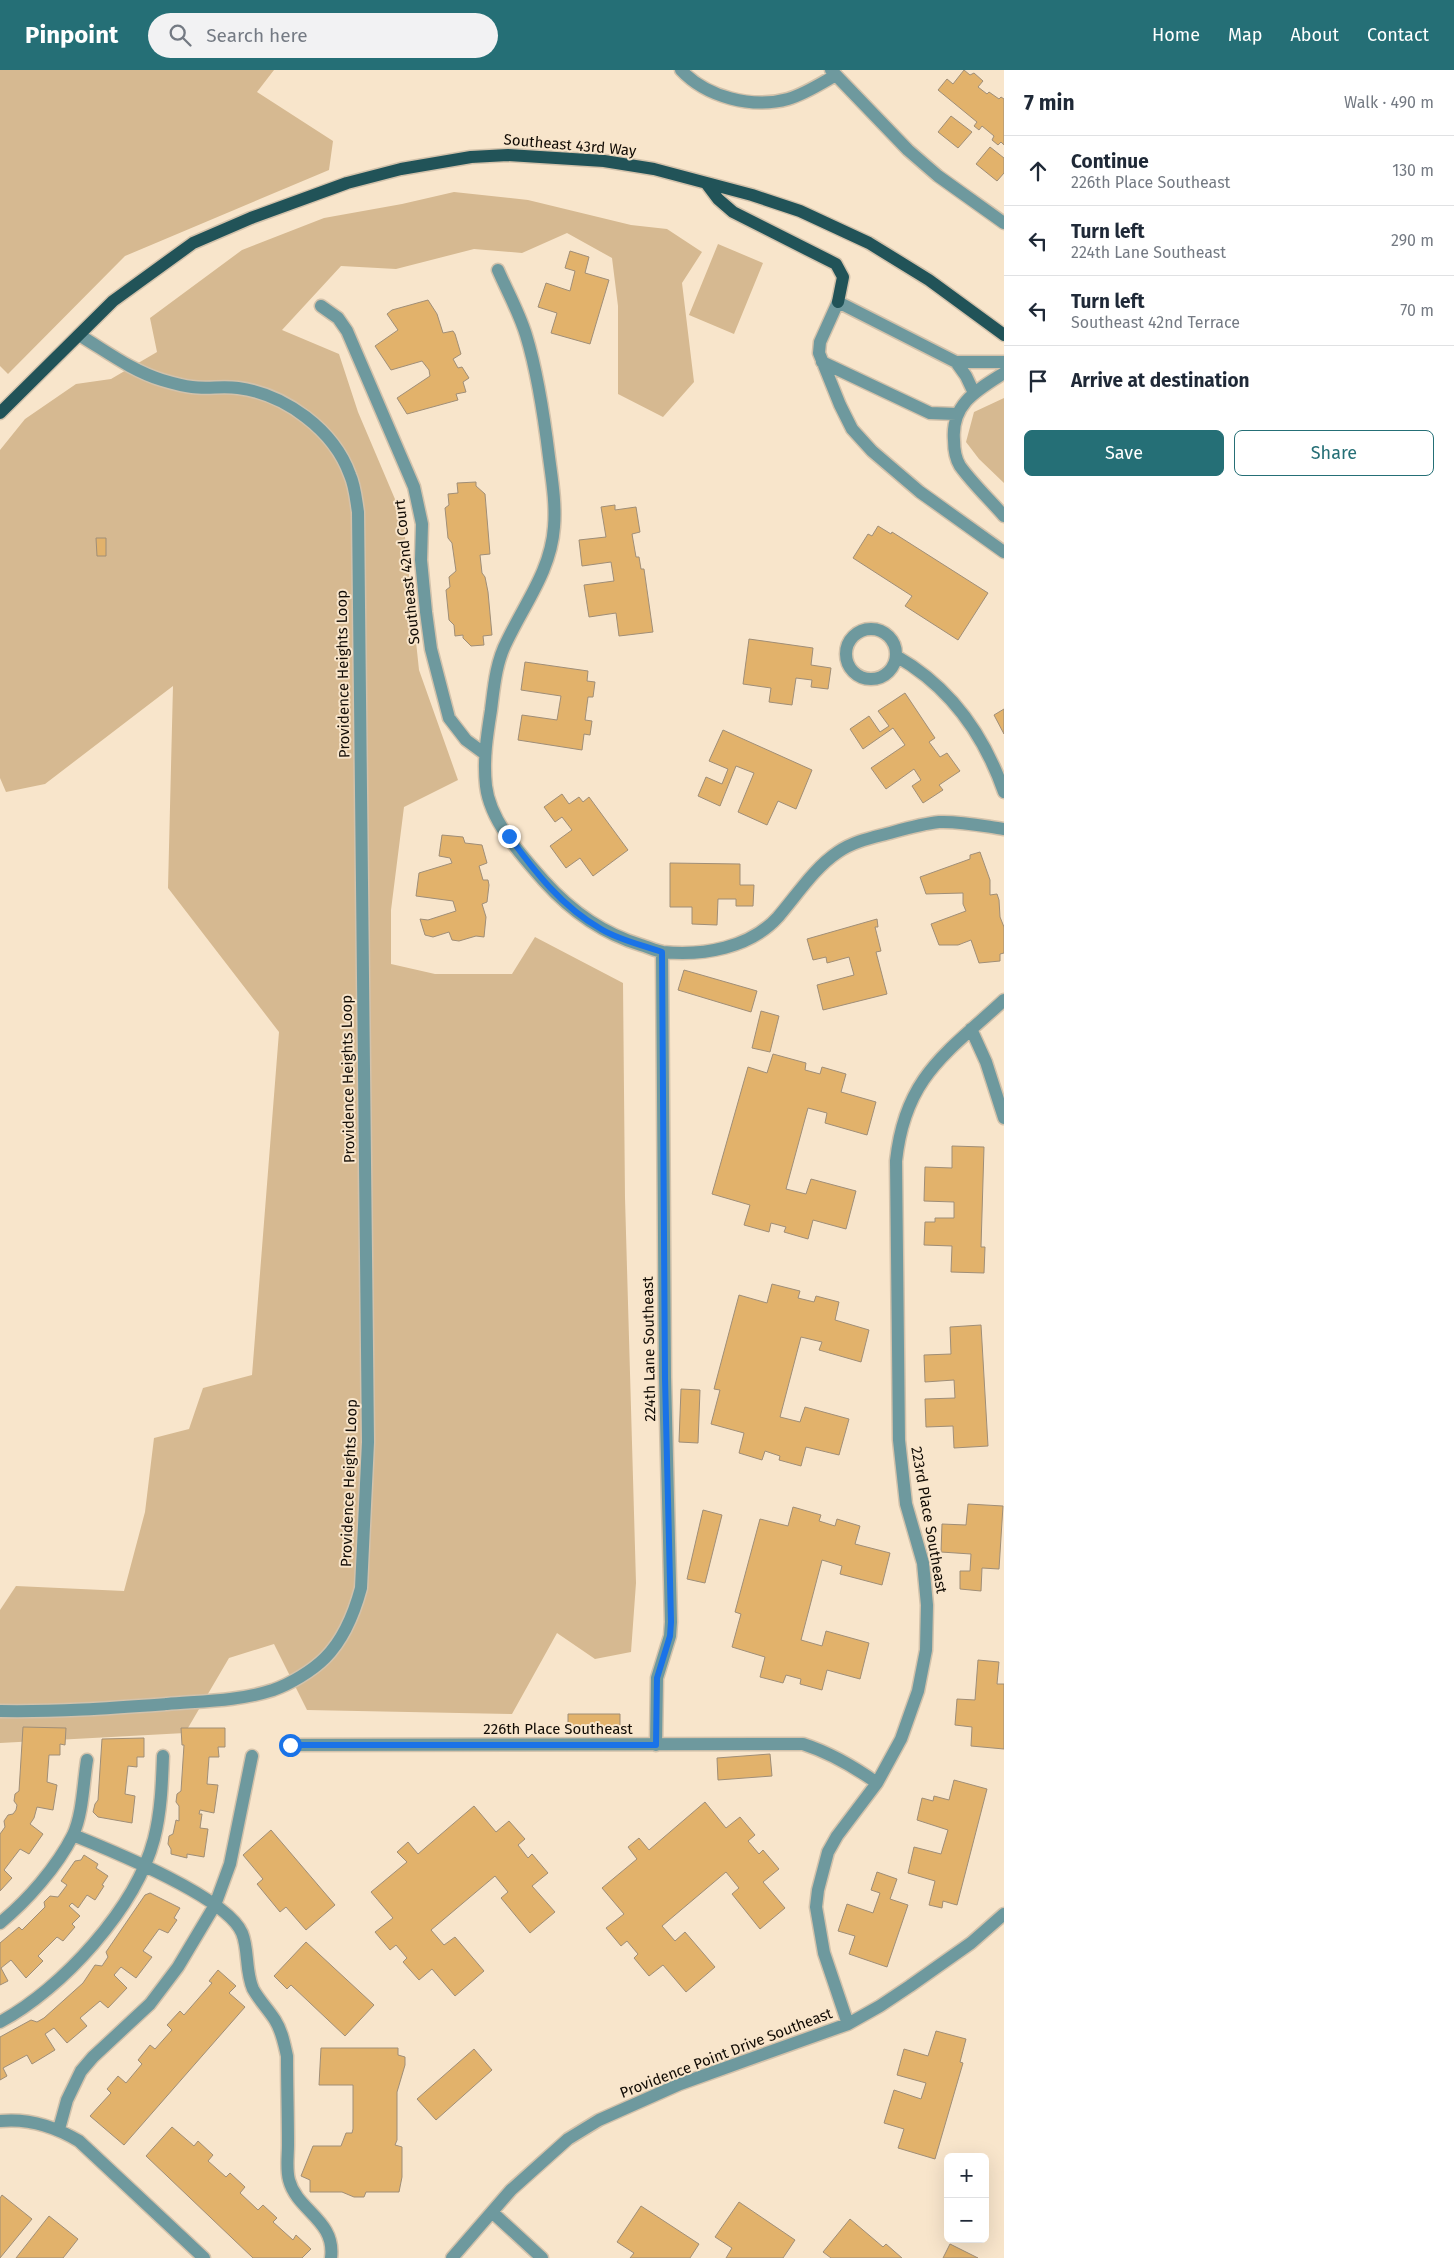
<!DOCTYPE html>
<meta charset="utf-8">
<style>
:root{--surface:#fff;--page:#f2f2f3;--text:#1f2937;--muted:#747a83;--line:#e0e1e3;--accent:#256f76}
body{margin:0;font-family:"Fira Sans",sans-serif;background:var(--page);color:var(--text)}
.controls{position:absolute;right:15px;bottom:15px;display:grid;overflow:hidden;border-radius:8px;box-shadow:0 5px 20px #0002}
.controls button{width:45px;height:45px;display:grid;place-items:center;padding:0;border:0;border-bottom:1px solid var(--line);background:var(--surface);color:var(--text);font:25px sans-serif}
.stop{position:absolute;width:15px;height:15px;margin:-11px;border:4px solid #1a73e8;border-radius:50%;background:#fff}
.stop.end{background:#1a73e8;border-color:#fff;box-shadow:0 1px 5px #0008}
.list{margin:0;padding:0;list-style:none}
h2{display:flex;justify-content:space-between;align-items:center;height:65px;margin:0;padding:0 20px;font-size:21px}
h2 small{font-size:16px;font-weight:400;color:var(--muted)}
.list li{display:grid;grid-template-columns:32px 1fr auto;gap:15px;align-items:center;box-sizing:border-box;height:70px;padding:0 20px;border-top:1px solid var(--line)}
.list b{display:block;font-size:19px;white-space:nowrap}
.list p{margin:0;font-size:16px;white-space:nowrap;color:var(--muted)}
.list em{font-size:16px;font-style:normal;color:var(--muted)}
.actions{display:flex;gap:10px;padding:15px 20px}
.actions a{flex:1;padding:11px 0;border:1px solid var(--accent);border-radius:8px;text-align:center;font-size:18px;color:var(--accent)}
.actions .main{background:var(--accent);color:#fff}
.icon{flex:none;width:28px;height:28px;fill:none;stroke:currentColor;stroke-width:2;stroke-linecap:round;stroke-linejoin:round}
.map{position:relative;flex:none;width:1004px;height:2188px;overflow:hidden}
header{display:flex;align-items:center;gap:30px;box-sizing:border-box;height:70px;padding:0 25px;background:var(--accent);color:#fff}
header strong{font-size:24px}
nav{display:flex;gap:28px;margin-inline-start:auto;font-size:18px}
.search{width:350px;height:45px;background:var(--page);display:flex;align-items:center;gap:12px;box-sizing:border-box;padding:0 18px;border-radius:28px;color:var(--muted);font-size:19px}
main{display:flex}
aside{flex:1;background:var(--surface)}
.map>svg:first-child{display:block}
</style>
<header>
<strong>Pinpoint</strong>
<div class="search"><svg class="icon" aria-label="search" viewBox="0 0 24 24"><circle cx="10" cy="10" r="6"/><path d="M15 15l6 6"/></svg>Search here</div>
<nav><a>Home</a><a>Map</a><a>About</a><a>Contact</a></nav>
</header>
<main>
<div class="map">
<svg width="1004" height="2188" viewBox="0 0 1004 2188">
<rect width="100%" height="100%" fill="#f8e5cb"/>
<path fill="#d6b991" d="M0,0h274l-17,22 76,49 -4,29 -204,86 -117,118 -8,-8z
M454,122l74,8 103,25 36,4 35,23 -20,31 12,99 -31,35 -45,-23v-88l-6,-48 -45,-25 -45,20 -48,-4 -78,20 -55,-3 -59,64 57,24 19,58 45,106 16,152 39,110 -54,27 -13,103v54l44,10h77l23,-37 88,46 2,215 11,385 -5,69 -36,7 -38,-26 -45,81 -205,-4 -33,-66 -45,14 -44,75 -185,10v-133l16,-24 108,5 21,-79 9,-74 35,-9 14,-41 49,-13 27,-343 -111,-144 5,-202 -128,98 -39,8 -6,-14v-328l25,-31 51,-35 35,-5 46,-27 -7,-34 92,-68 82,-32 78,-14z
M718,174l45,19 -29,71 -45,-19z
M1004,328v85l-25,-24 -13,-17 8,-30z"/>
<path fill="#e2b26b" stroke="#a08e77" d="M964,0l6,5 4,-2 9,8 -5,6 9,7 2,-2 10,7 2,-2 3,2v46l-3,-3 -3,3 -6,-5 2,-4 -12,-10 -3,4 -5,-4 3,-4 -39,-32 9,-11 6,5z
M951,46l21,16 -14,16 -20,-16z
M990,77l14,11v15l-7,8 -21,-17z
M570,181l19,6 -4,16 24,7 -19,64 -39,-11 6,-20 -19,-6 8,-24 24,8 5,-20 -10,-3z
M428,230l9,14 6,19 10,-2 2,3 6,20 -8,5 5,9 4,-1 7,11 -6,4 3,10 -10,2 2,6 -51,14 -10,-16 33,-22 -1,-6 -7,-9 -31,9 -16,-24 23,-16 -11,-16 5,-4z
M476,412v4l9,8 5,60 -10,1 2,18 3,4 3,15 4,43 -9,1 1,9 -13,1 -8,-8v-3l-8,1 -1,-11 -5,-5 -3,-30 4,-3 -1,-10 7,-6 -4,-28 -4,-5 -3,-30 4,-3 -1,-11 10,-1 -1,-10z
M615,435v5l21,-3 4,25 -8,2 4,23h3l2,12h3l9,63 -34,4 -3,-23 -27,4 -5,-32 30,-4 -3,-19 -29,4 -3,-26 27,-3 -5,-30z
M878,456l13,8 1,-2 96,61 -30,47 -53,-34 7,-10 -59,-38 15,-24 4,2z
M96,468h10v18h-9z
M749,569l64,9 -2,17 20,3 -3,21 -17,-2 1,-7 -16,-2 -4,27 -23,-3 2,-14 -28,-4z
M525,592l63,9 -1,10 8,1 -2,15h-5l-3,23 7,1 -2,14 -6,-1 -2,16 -64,-10 4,-25 35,5 4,-24 -40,-6z
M905,623l30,45 -6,4 11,15 7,-4 13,18 -21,14 4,5 -20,13 -11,-17 9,-6 -7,-11 -28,20 -15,-21 34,-23 -12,-17 -30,21 -13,-20 19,-13 11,16 9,-6 -11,-15z
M1004,639v25l-10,-19z
M723,660l89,40 -16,39 -18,-8 -11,24 -29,-13 16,-39 -18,-7 -16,40 -22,-10 8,-19 16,7 6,-15 -19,-8z
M562,724l7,10 10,-7 4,5 6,-5 39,53 -35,26 -13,-18 -14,10 -16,-22 22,-16 -10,-13 -7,5 -11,-15z
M442,765l21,2 2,6 17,2 5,18 -8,3 4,14h5l1,5 -2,17 -5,2 4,13 -2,20 -8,-1 -17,5 -7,-1 -3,-8 -16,5 -8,-2 -5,-16 8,1 28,-9 -3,-10 -37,-5 3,-23 33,-10 -2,-5 -11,-2z
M980,782l10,28v15l7,-1 2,6 1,17 4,10v26l-4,1v7l-21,2 -8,-23 -13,5h-19l-8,-21 35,-13 -3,-7v-11l-37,1 -6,-17 50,-18v-4z
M670,793l70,1v21h14l-1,21h-17v-7h-18l-1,26 -25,-1v-17h-22z
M877,849l1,8h-3l6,24 -5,1 11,42 -64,16 -6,-25 37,-10 -5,-18 -22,6 -1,-6 -13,3 -6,-21z
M684,900l73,21 -6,21 -73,-22z
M761,941l18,5 -9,36 -18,-4z
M773,984l33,9 -1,7 15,4 2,-7 24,7 -5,18 35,10 -9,33 -42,-12 2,-10 -19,-5 -22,81 20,5 5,-15 45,12 -10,38 -33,-9 -5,19 -24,-7 2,-5 -15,-4 -2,9 -25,-7 6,-20 -38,-11 36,-127 19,6z
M952,1076l32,1 -3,100h4l-1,26 -33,-1 1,-26 -28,-1 1,-23h10v-4h19v-16l-30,-1 1,-34 27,1z
M772,1214l28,7 -2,7 16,4 2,-6 23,6 -4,18 34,10 -8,32 -42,-12 3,-8 -21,-5 -21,80 20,5 5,-15 44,12 -10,36 -33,-8 -5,19 -22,-6 1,-4 -15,-5 -3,9 -23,-7 5,-20 -33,-9 9,-34 -6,-1 25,-94 28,8z
M981,1255l7,121 -34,2 -1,-22 -27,1 -1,-28 30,-1 -1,-18 -29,2 -1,-27 27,-1 -1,-27z
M681,1319l19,1 -2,53 -19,-1z
M968,1434l35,2 -4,63 -17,-1 -1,23 -21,-2v-18h10l1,-17 -30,-2 1,-28 24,1z
M793,1437l28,8 -2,6 16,5 2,-7 23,7 -5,18 35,9 -8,32 -42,-11 2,-8 -20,-6 -21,80 21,6 4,-15 43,12 -9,36 -33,-9 -5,20 -22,-6 1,-5 -15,-4 -3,8 -23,-6 5,-20 -33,-10 9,-33 -6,-2 25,-93 28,7z
M703,1440l19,5 -17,68 -18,-4z
M978,1590l21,2 -2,22h7v65l-33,-3 1,-19 -17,-2 2,-26 18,1z
M568,1644h52v19l-52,-1z
M23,1657l43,1 -1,17 -5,-1v11h-11l-2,27 10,3 -4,25 -16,-3 -3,11 -4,6 13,10 -14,20 -9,-5 -16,21 8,8 -12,13v-57l5,-7 -1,-6 4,-6 5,-1 3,-4 1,-5 -3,-4 1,-7 4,-3z
M181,1658h44v19h-7l1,10h-10l-2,27 11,1 -4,28 -14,-3 -1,4h3l-2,14 8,1 -4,28 -17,-3v4l-16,-4v-5l-3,-5 1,-8 4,-2 3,-14 3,1v-15l-3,-4 1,-8 4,-3 3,-46h-2z
M144,1668v19h-7v10l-9,-1 -3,28 10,2 -3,27 -34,-6 -5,-5 2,-8 3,-4 4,-61z
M770,1684l2,22 -54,4 -1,-22z
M954,1710l33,9 -30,116 -14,-4 -1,7 -13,-3 6,-24 -27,-8 6,-26 27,7 7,-24 -31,-10 5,-22 11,3 1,-5 15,4z
M705,1732l21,26 14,-11 15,18 -7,6 11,13 4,-4 16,19 -16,13 22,26 -25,21 -28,-35 7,-6 -13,-16 -64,54 13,15 10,-9 30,35 -29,25 -23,-27 -14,11 -15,-18 4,-4 -11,-13 -6,5 -15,-18 18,-14 -22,-26 35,-29 -9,-12 11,-9 10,12z
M474,1736l22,26 13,-11 16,18 -7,6 10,13 4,-4 16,19 -16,13 23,26 -25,21 -29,-35 7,-6 -13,-16 -64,54 13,15 11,-8 29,34 -29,25 -23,-27 -13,11 -16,-18 4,-4 -11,-13 -6,5 -15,-18 18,-14 -22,-26 36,-30 -10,-10 11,-10 10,12z
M271,1760l64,75 -29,25 -20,-23 -6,5 -23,-28 6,-5 -20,-24z
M84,1785l14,9 -2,4 12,8 -6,9 2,1 -9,14 -8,-5 -9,13 -6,-5 -3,3 11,10 -8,8 3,3 -12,14 -6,-4 -19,19 5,5 -17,17 -15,-18 -10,8 7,13 -8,4v-42l19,-16 3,3 23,-23 -1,-5 6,-6 8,1 9,-12 -6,-4 14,-20 6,-1z
M877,1802l20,7 -7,20 18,6 -21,62 -38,-13 6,-18 -17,-5 9,-27 26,9 7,-20 -9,-3z
M150,1823l30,15 -6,10 3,2 -9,13 -9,-4 -16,22 9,6 -16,21 -15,-11 -7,8 13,13 -19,20 -8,-7 -20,17 7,8 -20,17 -13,-15 -9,6 10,16 -23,14 -5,-9 -24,13 4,8 -7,4v-43l31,-17 6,2 7,-4 39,-35 12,-18 7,1 6,-9 -2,-5 39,-57z
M306,1872l68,63 -29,31 -54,-51 -4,4 -13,-13z
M218,1900l18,16 -7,7 16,14 -121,138 -34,-29 21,-23 -4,-4 11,-13 8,7 16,-19 -4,-4 12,-15 5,4 17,-19 -5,-5 13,-14 4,4 28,-32 -3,-2z
M936,1961l30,8 -6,23 3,1 -28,96 -37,-11 6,-19 -20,-6 10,-33 27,9 5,-16 -29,-8 7,-26 24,7z
M321,1978h77v7l7,2v8l-8,27v48l-2,5 7,2v30l-3,15h-33l-2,5h-10l-12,-5h-32v-12l-9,-4 12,-30h28l5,-13h6l1,-4v-44h-34z
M474,1979l18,21 -56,50 -19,-21z
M172,2057l22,19 4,-5 15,14 -5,6 18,16 4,-4 15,14 -5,6 18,17 5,-5 14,13 -4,4 20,18 3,-5 15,14 -9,9h-49l-107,-102z
M2,2125l30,24 -32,39v-60z
M739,2132l56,38 -12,18h-57l6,-10 -17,-11z
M641,2136l58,38 -9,14h-60l4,-5 -17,-11z
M49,2146l29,23 -15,19h-47z
M850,2149l33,28 3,-3 16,14h-71l-8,-6z
M950,2174l28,14h-35z"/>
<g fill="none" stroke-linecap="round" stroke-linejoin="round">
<g stroke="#d3c2ab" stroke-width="15">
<path id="minor" d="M681,0c25,27 71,39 107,29 17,-5 32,-15 48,-24
M831,0l77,80 30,26 66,47
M498,200c9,21 21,42 28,65 12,39 18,81 23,122 3,23 7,47 5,70 -3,43 -29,76 -47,114 -11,21 -13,45 -16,69 -4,25 -8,50 -5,76 4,35 35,69 58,95 27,30 57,52 97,64 7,2 15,6 22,7 40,4 87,-4 115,-35 19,-22 36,-49 60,-65 13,-9 28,-13 44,-17 19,-5 38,-11 57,-13 22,-1 44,4 65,7
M321,236l17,12 9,13 67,156 8,37 -1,36 5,52 5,37 18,69 17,22 19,14
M822,292l108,51 26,1
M956,292l10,14 8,17
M1004,292h-48l-118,-60 -18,40 -1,11 21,52 12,24 20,22 48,41 84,60
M1004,303c-27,17 -53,31 -50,67 0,9 1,18 6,26 13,18 30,34 44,50
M846 584a25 25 0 1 1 50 0a25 25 0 1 1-50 0Z
M896,586c53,30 88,79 108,136
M971,959l15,33 18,56
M0,1641c56,1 111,-3 167,-7 35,-3 72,-3 106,-14 17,-6 39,-19 52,-32 19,-19 29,-44 36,-70l7,-146 -10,-930c-2,-12 -3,-26 -8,-37 -16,-45 -65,-81 -112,-87 -15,-2 -31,1 -46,-1 -9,-1 -20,-4 -30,-7 -30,-9 -56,-29 -83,-45
M290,1675l513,-1c28,9 50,22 74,39
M656,1675l1,-67 13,-42 1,-14 -6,-245 -3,-425
M73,1765c37,15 154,62 169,98 7,17 3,38 11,56 6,11 15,20 22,31 7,11 9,23 12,36 0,29 1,59 1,89 0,11 -2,24 1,35 8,31 47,40 42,78
M0,1853c27,-22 57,-56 73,-88 10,-22 10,-51 14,-75
M0,1952c62,-33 136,-114 154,-183 7,-27 8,-55 9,-83
M848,1954l-24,-71 -8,-46 2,-17 10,-38 9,-16 40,-53 24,-44 17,-48 8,-41 1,-45 -4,-42 -17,-59 -7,-64 -3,-279c9,-85 51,-108 108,-161
M0,2051c29,-3 54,5 79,20l125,117
M59,2059l8,-29 14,-29 12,-14 57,-53 28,-37 37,-62 15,-41 22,-108
M492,2142l50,46
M452,2188l59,-68 57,-51 31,-19 81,-36 168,-60 32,-18 30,-20 61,-43 33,-29"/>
</g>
<g stroke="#d3c2ab" stroke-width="15">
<path id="major" d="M706,113l12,16 15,13 103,52 7,13 -5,25
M0,343l113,-112 80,-58 58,-25 96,-35 54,-14 70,-12 37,-2 96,6 50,8 98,26 48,16 69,32 60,37 75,55"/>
</g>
<use href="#minor" stroke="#6e999e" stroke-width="12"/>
<use href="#major" stroke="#215358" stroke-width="12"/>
</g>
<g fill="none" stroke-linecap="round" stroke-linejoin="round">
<path stroke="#1a73e8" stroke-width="6" d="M290,1675h366l1,-67 13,-42 1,-14 -6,-244 -3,-426c-20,-7 -43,-12 -61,-23 -39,-22 -67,-58 -92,-93"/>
</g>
<g text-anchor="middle" stroke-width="4" stroke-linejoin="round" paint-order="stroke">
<g font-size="15" fill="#110b04" stroke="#f8e5cb">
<text transform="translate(570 75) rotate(5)" y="5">Southeast 43rd Way</text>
<text transform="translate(407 502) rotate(-96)" y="5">Southeast 42nd Court</text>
<text transform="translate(343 604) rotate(-91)" y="5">Providence Heights Loop</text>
<text transform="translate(348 1009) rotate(-91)" y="5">Providence Heights Loop</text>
<text transform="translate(649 1279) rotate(-91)" y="5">224th Lane Southeast</text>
<text transform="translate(349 1413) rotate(-88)" y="5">Providence Heights Loop</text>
<text transform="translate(929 1450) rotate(80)" y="5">223rd Place Southeast</text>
<text x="558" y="1664">226th Place Southeast</text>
<text transform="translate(726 1983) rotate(-21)" y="5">Providence Point Drive Southeast</text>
</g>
</g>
</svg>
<div class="controls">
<button>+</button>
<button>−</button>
</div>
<div class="stop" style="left:290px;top:1675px"></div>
<div class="stop end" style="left:509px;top:766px"></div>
</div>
<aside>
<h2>7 min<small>Walk · 490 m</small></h2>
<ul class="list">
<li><svg class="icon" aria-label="ahead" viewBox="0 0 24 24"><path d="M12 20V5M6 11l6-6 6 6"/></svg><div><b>Continue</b><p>226th Place Southeast</p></div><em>130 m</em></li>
<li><svg class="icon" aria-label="left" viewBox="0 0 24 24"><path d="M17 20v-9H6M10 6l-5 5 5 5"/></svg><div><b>Turn left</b><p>224th Lane Southeast</p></div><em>290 m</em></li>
<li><svg class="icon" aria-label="left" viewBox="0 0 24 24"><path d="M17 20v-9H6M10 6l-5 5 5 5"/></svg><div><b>Turn left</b><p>Southeast 42nd Terrace</p></div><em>70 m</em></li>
<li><svg class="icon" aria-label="arrive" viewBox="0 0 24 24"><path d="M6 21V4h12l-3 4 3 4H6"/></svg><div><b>Arrive at destination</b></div></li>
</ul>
<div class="actions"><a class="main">Save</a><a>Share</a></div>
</aside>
</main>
